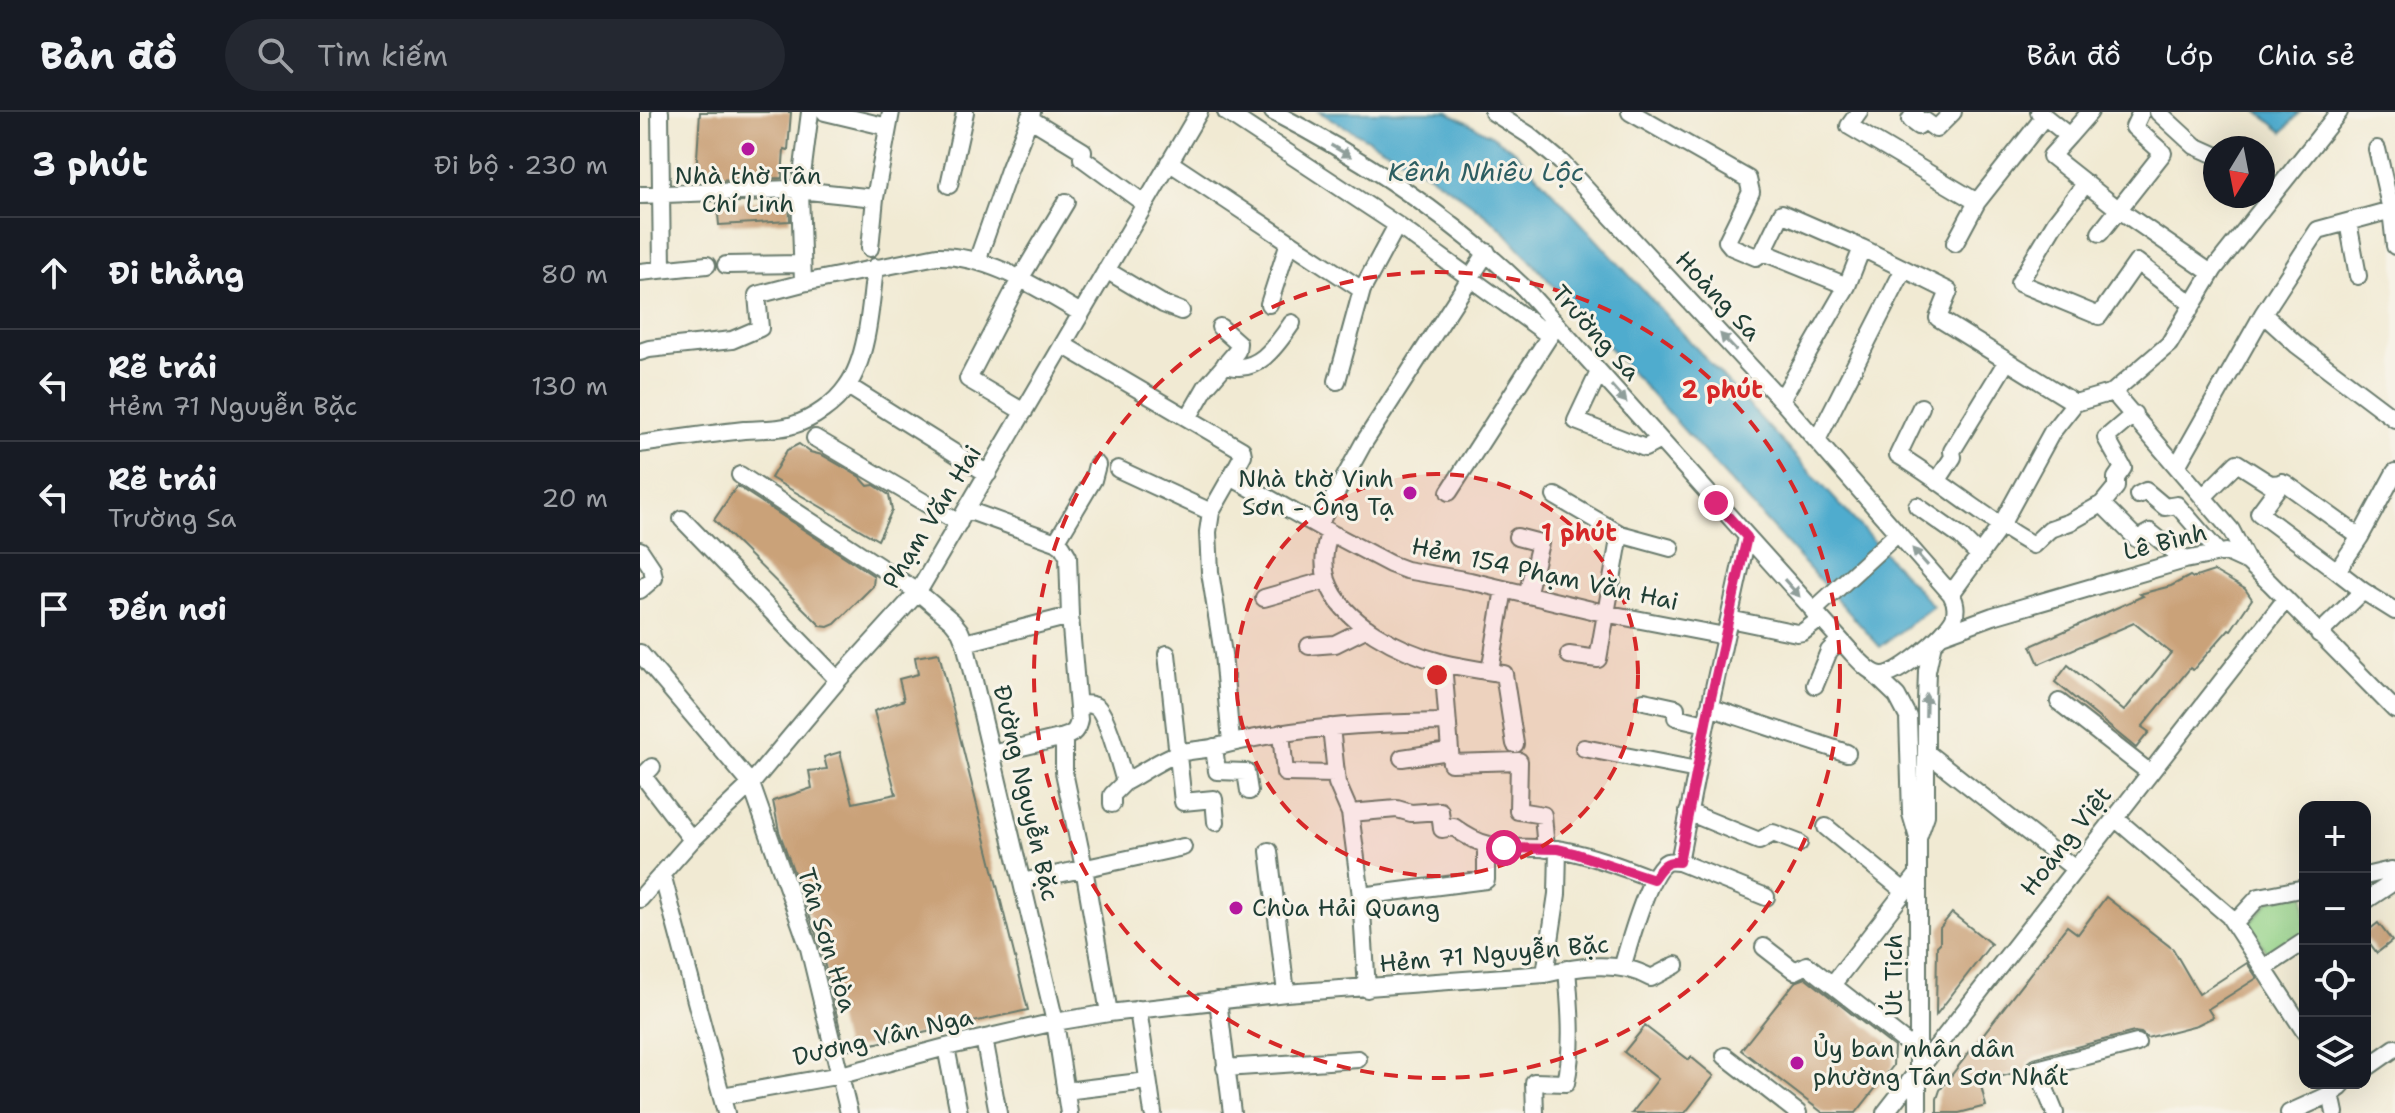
<!DOCTYPE html>
<html lang="vi">
<meta charset="utf-8">
<style>
:root{--surface:#171b24;--page:#242831;--text:#f1f3f6;--muted:#9ea1a6;--line:#363941}
body{margin:0;font-family:"Shantell Sans",sans-serif;background:var(--page);color:var(--text)}
.controls{position:absolute;right:24px;bottom:24px;display:grid;overflow:hidden;border-radius:16px;box-shadow:0 8px 32px #0002}
.controls button{width:72px;height:72px;display:grid;place-items:center;padding:0;border:0;border-bottom:2px solid var(--line);background:var(--surface);color:var(--text);font:40px sans-serif}
.compass{position:absolute;left:1563px;top:24px;width:72px;height:72px;border-radius:50%;background:var(--surface);box-shadow:0 8px 32px #0002;rotate:190deg}
.stop{position:absolute;width:24px;height:24px;margin:-18px;border:6px solid #db2777;border-radius:50%;background:#fff}
.stop.end{background:#db2777;border-color:#fff;box-shadow:0 2px 8px #0008}
.list{margin:0;padding:0;list-style:none}
h2{display:flex;justify-content:space-between;align-items:center;height:104px;margin:0;padding:0 32px;font-size:34px}
h2 small{font-size:26px;font-weight:400;color:var(--muted)}
.list li{display:grid;grid-template-columns:52px 1fr auto;gap:24px;align-items:center;box-sizing:border-box;height:112px;padding:0 32px;border-top:2px solid var(--line)}
.list b{display:block;font-size:30px;white-space:nowrap}
.list p{margin:0;font-size:26px;white-space:nowrap;color:var(--muted)}
.list em{font-size:26px;font-style:normal;color:var(--muted)}
.icon{flex:none;width:44px;height:44px;fill:none;stroke:currentColor;stroke-width:2;stroke-linecap:round;stroke-linejoin:round}
.map{position:relative;flex:none;width:1755px;height:1001px;overflow:hidden}
header{display:flex;align-items:center;gap:48px;box-sizing:border-box;height:112px;padding:0 40px;background:var(--surface);border-bottom:2px solid var(--line)}
header strong{font-size:38px}
nav{display:flex;gap:44px;margin-inline-start:auto;font-size:28px}
.search{width:560px;height:72px;background:var(--page);display:flex;align-items:center;gap:20px;box-sizing:border-box;padding:0 28px;border-radius:44px;color:var(--muted);font-size:30px}
main{display:flex}
aside{flex:1;background:var(--surface)}
.map>svg:first-child{display:block}
</style>
<header>
<strong>Bản đồ</strong>
<div class="search"><svg class="icon" aria-label="search" viewBox="0 0 24 24"><circle cx="10" cy="10" r="6"/><path d="M15 15l6 6"/></svg>Tìm kiếm</div>
<nav><a>Bản đồ</a><a>Lớp</a><a>Chia sẻ</a></nav>
</header>
<main>
<aside>
<h2>3 phút<small>Đi bộ · 230 m</small></h2>
<ul class="list">
<li><svg class="icon" aria-label="ahead" viewBox="0 0 24 24"><path d="M12 20V5M6 11l6-6 6 6"/></svg><div><b>Đi thẳng</b></div><em>80 m</em></li>
<li><svg class="icon" aria-label="left" viewBox="0 0 24 24"><path d="M17 20v-9H6M10 6l-5 5 5 5"/></svg><div><b>Rẽ trái</b><p>Hẻm 71 Nguyễn Bặc</p></div><em>130 m</em></li>
<li><svg class="icon" aria-label="left" viewBox="0 0 24 24"><path d="M17 20v-9H6M10 6l-5 5 5 5"/></svg><div><b>Rẽ trái</b><p>Trường Sa</p></div><em>20 m</em></li>
<li><svg class="icon" aria-label="arrive" viewBox="0 0 24 24"><path d="M6 21V4h12l-3 4 3 4H6"/></svg><div><b>Đến nơi</b></div></li>
</ul>
</aside>
<div class="map">
<svg width="1755" height="1001" viewBox="0 0 1755 1001">
<rect width="100%" height="100%" fill="#f7f3e8"/>
<filter id="ink" filterUnits="userSpaceOnUse"><feTurbulence type="fractalNoise" baseFrequency=".0125" numOctaves="2"/><feDisplacementMap in="SourceGraphic" scale="16" xChannelSelector="R" yChannelSelector="G"/><feConvolveMatrix kernelMatrix="1 2 1 2 8 2 1 2 1" color-interpolation-filters="sRGB"/></filter>
<filter id="wash" filterUnits="userSpaceOnUse"><feTurbulence type="fractalNoise" baseFrequency=".006" numOctaves="4" result="noise"/><feDisplacementMap in="SourceGraphic" scale="32" xChannelSelector="R" yChannelSelector="G"/><feGaussianBlur stdDeviation="1.8" result="paint"/><feColorMatrix in="noise" values="0 0 0 0 0 0 0 0 0 0 0 0 0 0 0 0 0 1.4 0 .05"/><feComposite in="paint" operator="in"/></filter>
<g filter="url(#wash)">
<rect width="100%" height="100%" fill="#f1ead3"/>
<path fill="#94d389" stroke="#5a885e" stroke-width="2" d="M1665,781v41l-35,23 -21,-33 21,-24z"/>
<path fill="#4facce" stroke="#377481" stroke-width="2" d="M679,0h129l43,23 25,17 417,454 -53,41 -378,-418c-54,-49 -120,-81 -183,-117z
M1618,0h42l-17,20z"/>
<g id="blocks">
<path fill="#caa279" d="M60,0h91l-3,38 -4,-1 -2,29 -66,3v-6l-20,-2z
M149,88l1,21 -71,4 -2,-22z
M159,332l11,8 12,3 38,22 8,9 6,-1 15,10 3,15 -14,30 -107,-62 16,-28z
M97,374l137,90 -1,10 -38,38 -7,3 -7,-1 -107,-106z
M1574,459l31,18 7,10 -21,31 -2,-1 -36,41 -3,-2 -48,59 7,5 -13,16 -81,-66 13,-17 56,46 47,-58 -37,-30 -95,41 -8,-18 112,-50 -3,-2 31,-8 19,-10 3,2z
M299,541l89,357 -183,40 -25,-105 -41,-114 -6,-30 39,-13 -3,-17 18,-2 -3,-12 16,-5 13,51 43,-9 -22,-83 30,-11 -5,-21 19,-5 -3,-17z
M1466,785l67,52 26,45 48,-31 10,15 -49,31 5,8 -16,8 -50,13 -6,-5 -7,-1 -100,26 -6,4 -2,8 -46,12 6,24 -27,7h-22v-14l3,-9 127,-164 11,8z
M1312,801l39,31 -55,71 1,-69 3,-3v-15z
M1738,811l14,18 -15,12 -12,-16v-4z
M1166,866l88,69 -1,19 -37,47h-33l-82,-63 54,-68z
M1005,914l44,34 2,-3 23,19 -29,37h-53l26,-34 -34,-27z"/>
</g>
</g>
<g filter="url(#ink)">
<use href="#blocks" fill-opacity="0" stroke="#687a6c" stroke-width="2"/>
<g fill="none" stroke-linecap="round" stroke-linejoin="round">
<g stroke="#687a6c" stroke-width="20">
<path id="minor" d="M20,0l2,156
M185,0l63,15
M586,0l171,113 153,111
M633,0c91,47 177,104 250,175l329,366c8,8 18,21 30,22 17,1 65,-42 72,-57 3,-9 2,-16 -3,-24l-170,-194 -220,-238 -32,-27 -36,-23
M990,0l118,67 3,13 -24,49 5,6 24,10 7,-5
M1219,0l-10,14 128,76
M1275,0l-5,8 8,6 7,-5 11,8 17,-17
M1399,0l30,24 21,-24
M1518,0l37,34 20,9
M389,6l54,33 -1,7 63,46
M1429,24l-18,20 67,53 93,64
M1737,37l14,61 4,36
M529,50l193,128
M1446,71l-31,40 -36,60 80,33 38,-54 55,42
M309,73l16,-73
M0,83l149,-6 86,9
M1708,110l10,54
M1460,121l63,-80 -29,-26 7,-15
M1315,131l22,-41 67,-85
M230,136l5,-50 16,-86
M337,149l32,-91 23,-58
M86,153l75,-1
M466,158l57,34 18,7
M0,160l67,-7
M163,171l-3,-92 10,-79
M1207,174l-84,-34 19,-39 80,35 87,43 -11,27 137,85
M629,192l20,-62
M1623,202l34,31 98,74
M423,233l179,105 1,5 -12,22 98,55 61,32 16,6 64,11 134,32 121,23
M0,240l9,-3 83,-9 28,-12 -3,-33 46,-12 134,-27c52,-1 100,32 144,57
M585,252c31,13 52,-19 67,-41
M959,260l-23,49 69,27 15,-8
M697,269l25,-91 35,-65
M208,274l140,88
M1473,280l118,138 16,31
M1141,288l66,-114 15,-38
M1435,291l38,-11 56,-48 45,-75 125,-157
M1281,295l-23,48c47,28 87,64 135,90l17,-16 20,-7 32,-18 14,-17v-9l7,-10 -17,-30 28,-24
M384,300l-56,-33 52,-100 46,-77
M548,306l18,-31 31,-36 1,-8 -18,-16
M175,326l144,85
M1177,328l87,-171
M0,332c35,-5 69,-10 104,-14 16,-1 34,0 49,-5 20,-6 42,-21 54,-39 21,-28 24,-85 28,-119
M1537,354l86,-152 55,-84 77,-21
M478,357l93,43
M1755,360l-35,65 -23,34 26,20 32,20
M100,363l178,117 34,29 8,10 5,12 90,379 14,91
M1298,368l15,-23 -1,-6 55,-90
M1642,370l-23,31 78,58
M809,380l105,-163
M1498,383l8,-4 19,16 12,-2 41,47
M915,384l65,38 -22,125 -29,-4
M1563,385l34,-34 33,21 15,-1 75,54
M1462,392l35,35 13,-7 35,28
M1277,394l44,31 19,19
M327,398l89,32 6,4 6,10 2,60 9,104c-2,10 -5,14 -15,17v35l20,96 25,145
M42,407l156,161
M678,414l45,-82 124,-192
M689,420c-4,16 -7,32 -2,48 15,44 75,72 116,83 20,5 41,7 61,11l11,70
M980,422l51,14
M877,425l23,6 -13,52
M416,430l37,-62 4,-15
M0,438l12,18 2,10 -14,12
M1311,482l49,-67 52,-95 23,-29
M624,486l63,-18
M1173,499l85,-78
M1089,507l68,14 6,-1 17,-13
M1304,522l49,-18 192,-56 41,-8 22,10 22,21 125,127
M1679,522l44,-43
M325,531l105,-27
M669,534l26,-2 32,-16
M0,541l111,131 58,164 40,165
M527,542l16,148 31,-3 2,23
M803,551l8,100 68,-2 -1,50 25,4 3,34
M850,559l14,-82
M1233,561l24,23 11,21 3,97 7,24
M1175,573l14,-34 11,-11
M1004,589l32,7v9l30,7
M1419,590l91,71
M439,592c7,0 14,0 19,4 11,12 22,58 27,74 17,-9 36,-23 54,-29 12,-3 25,-3 37,-6 75,-20 153,-24 231,-25
M1069,595l138,46
M691,615l6,56 13,30 11,83 6,93
M641,621l4,40 51,1
M591,630l-8,-88 -13,-82 -2,-40 3,-20 20,-35
M574,635l3,24 29,1 3,19
M944,636l113,22
M1286,640l149,117
M352,642l72,-17
M762,646l47,-7
M12,655l-9,9 49,64
M472,692v-9l13,-13
M1048,700l71,29 14,-8 26,10
M710,701l47,-4 14,4 29,-2 2,18 12,-2c39,31 65,16 109,23 31,6 61,18 90,29
M1475,706l114,98 76,116
M1186,715l78,64
M629,739l17,142
M1039,750l87,35
M22,762l64,239
M1725,764l26,-6 4,7
M382,770l161,-35
M721,784l125,-16v-35
M0,787l52,-59 59,-56 87,-104 80,-88 281,-480
M1725,789l30,-20
M1594,812l25,-27 46,-9
M1124,835l31,24 12,-6 111,87
M982,856c6,-20 27,-98 45,-106 4,-1 8,0 12,0l27,-138 41,-187
M1624,856l41,-27
M905,862l12,-80 1,-45
M1192,873l86,-111
M578,888l14,113
M498,897l15,104
M344,926l14,75
M306,935l13,66
M1085,944l73,57
M585,956l133,-9
M1725,957l30,-21
M425,979l83,-10
M82,984l119,-21 105,-28 109,-25 54,-9 177,-20 259,-19c34,-8 75,-14 106,4l25,-13
M895,1001l-1,-31 32,1c8,-37 4,-77 1,-114
M1245,1001l401,-514
M1278,1001v-275l8,-23v-112l1,-32 6,-28
M1415,1001l-18,-44 100,-26
M1649,1001l42,-19
M1695,1001l-4,-19 10,-7 -3,-4"/>
</g>
<use href="#minor" stroke="#fff" stroke-width="16"/>
</g>
<defs><path id="oneway-solid" d="M-6-.8H1V-3.2L6.5 0L1 3.2V.8H-6Z" transform="scale(2)"/></defs>
<g fill="#8f9e9a">
<use href="#oneway-solid" transform="translate(701 39) rotate(30)"/>
<use href="#oneway-solid" transform="translate(1088 230) rotate(-133)"/>
<use href="#oneway-solid" transform="translate(979 282) rotate(48)"/>
<use href="#oneway-solid" transform="translate(1280 445) rotate(-132)"/>
<use href="#oneway-solid" transform="translate(1152 476) rotate(48)"/>
<use href="#oneway-solid" transform="translate(1286 593) rotate(-89)"/>
</g>
</g>
<g fill="none" stroke-linecap="round" stroke-linejoin="round" filter="url(#ink)">
<path stroke="#db2777" stroke-width="10" d="M864,736l54,1 16,4 79,26c8,-11 12,-19 26,-17l30,-155 38,-170 -31,-34"/>
</g>
<circle cx="797" cy="563" r="201" fill="#d62828" fill-opacity=".12"/>
<g fill="none" stroke="#d62828" stroke-width="4" stroke-dasharray="14 10">
<circle cx="797" cy="563" r="201"/>
<circle cx="797" cy="563" r="403"/>
</g>
<g fill="#b5179e" stroke="#f7f3e8" stroke-width="3">
<circle cx="108" cy="37" r="8"/>
<circle cx="770" cy="381" r="8"/>
<circle cx="596" cy="796" r="8"/>
<circle cx="1157" cy="951" r="8"/>
</g>
<g text-anchor="middle" stroke-width="6" stroke-linejoin="round" paint-order="stroke">
<g font-size="24" fill="#1f3d34" stroke="#f7f3e8" text-anchor="start">
<text x="108" y="72" text-anchor="middle">Nhà thờ Tân<tspan x="108" dy="28">Chí Linh</tspan></text>
<text x="754" y="375" text-anchor="end">Nhà thờ Vinh<tspan x="754" dy="28">Sơn - Ông Tạ</tspan></text>
<text x="612" y="804">Chùa Hải Quang</text>
<text x="1173" y="945">Ủy ban nhân dân<tspan x="1173" dy="28">phường Tân Sơn Nhất</tspan></text>
</g>
<g font-size="24" fill="#1f3d34" stroke="#f7f3e8">
<text transform="translate(1078 184) rotate(47)" y="8">Hoàng Sa</text>
<text transform="translate(956 221) rotate(48)" y="8">Trường Sa</text>
<text transform="translate(292 405) rotate(-58)" y="8">Phạm Văn Hai</text>
<text transform="translate(1525 430) rotate(-14)" y="8">Lê Bình</text>
<text transform="translate(905 462) rotate(12)" y="8">Hẻm 154 Phạm Văn Hai</text>
<text transform="translate(386 681) rotate(77)" y="8">Đường Nguyễn Bặc</text>
<text transform="translate(1426 729) rotate(-52)" y="8">Hoàng Việt</text>
<text transform="translate(187 828) rotate(73)" y="8">Tân Sơn Hòa</text>
<text transform="translate(854 842) rotate(-5)" y="8">Hẻm 71 Nguyễn Bặc</text>
<text transform="translate(1254 863) rotate(-90)" y="8">Út Tịch</text>
<text transform="translate(243 925) rotate(-13)" y="8">Dương Vân Nga</text>
</g>
<g font-size="26" font-style="italic" fill="#2d5e62" stroke="#f7f3e8">
<text x="846" y="69">Kênh Nhiêu Lộc</text>
</g>
</g>
<circle cx="797" cy="563" r="12" fill="#d62828" stroke="#f7f3e8" stroke-width="4"/>
<g font-size="24" text-anchor="middle" font-weight="bold" fill="#d62828" stroke="#f7f3e8" stroke-width="6" stroke-linejoin="round" paint-order="stroke">
<text x="1082" y="286">2 phút</text>
<text x="939" y="429">1 phút</text>
</g>
</svg>
<div class="controls">
<button>+</button>
<button>−</button>
<button><svg class="icon" aria-label="locate" viewBox="0 0 24 24"><circle cx="12" cy="12" r="6"/><path d="M12 2v4M12 18v4M2 12h4M18 12h4"/></svg></button>
<button><svg class="icon" aria-label="layers" viewBox="0 0 24 24"><path d="M12 4l9 5-9 5-9-5zM3 14l9 5 9-5"/></svg></button>
</div>
<svg class="compass" viewBox="-18 -18 36 36"><path d="M0-13l5 13h-10z" fill="#e53935"/><path d="M0 13l5-13h-10z" fill="#9ea1a6"/></svg>
<div class="stop" style="left:864px;top:736px"></div>
<div class="stop end" style="left:1076px;top:391px"></div>
</div>
</main>
